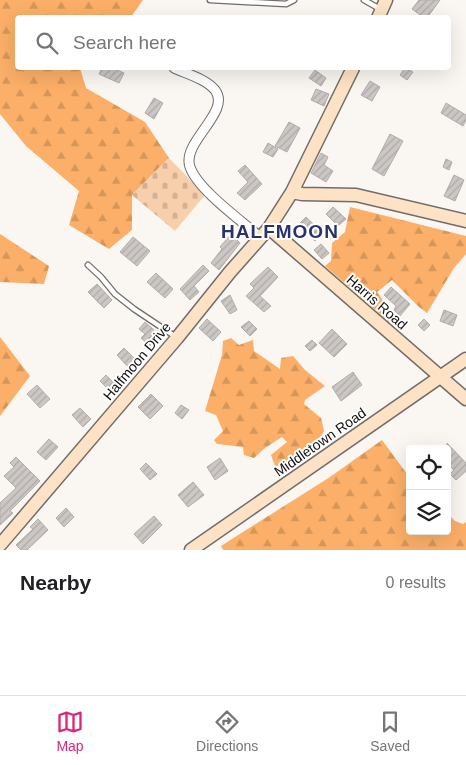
<!DOCTYPE html>
<style>
:root{--surface:#fff;--page:#f2f2f2;--text:#202124;--muted:#757577;--line:#e0e0e0;--accent:#db2777}
body{margin:0;font-family:Arial,sans-serif;background:var(--page);color:var(--text)}
.controls{position:absolute;right:15px;bottom:15px;display:grid;overflow:hidden;border-radius:5px;box-shadow:0 5px 20px #0002}
.controls button{width:45px;height:45px;display:grid;place-items:center;padding:0;border:0;border-bottom:1px solid var(--line);background:var(--surface);color:var(--text);font:25px sans-serif}
.list{margin:0;padding:0;list-style:none}
h2{display:flex;justify-content:space-between;align-items:center;height:65px;margin:0;padding:0 20px;font-size:21px}
h2 small{font-size:16px;font-weight:400;color:var(--muted)}
.icon{flex:none;width:28px;height:28px;fill:none;stroke:currentColor;stroke-width:2;stroke-linecap:round;stroke-linejoin:round}
.map{position:relative;flex:none;width:466px;height:550px;overflow:hidden}
.search{position:absolute;background:var(--surface);box-shadow:0 5px 20px #0002;left:15px;right:15px;top:15px;height:55px;display:flex;align-items:center;gap:12px;box-sizing:border-box;padding:0 18px;border-radius:5px;color:var(--muted);font-size:19px}
.sheet{height:145px;background:var(--surface)}
nav{display:flex;justify-content:space-around;align-items:center;box-sizing:border-box;height:70px;border-top:1px solid var(--line);background:var(--surface);font-size:14px;color:var(--muted)}
nav a{display:grid;justify-items:center;gap:2px}
nav .on{color:var(--accent)}
.map>svg:first-child{display:block}
</style>
<div class="map">
<svg width="466" height="550" viewBox="0 0 466 550">
<defs>
<pattern id="forest-firs" width="22" height="20" patternUnits="userSpaceOnUse" patternTransform="scale(1.25)"><rect width="22" height="20" fill="#fbaf68"/><path d="M5 1l3.5 6h-7zM16 11l3.5 6h-7z" fill="#d69659"/></pattern>
<pattern id="cemetery-stones" width="16" height="16" patternUnits="userSpaceOnUse" patternTransform="scale(1.25)"><rect width="16" height="16" fill="#f8cfac"/><path d="M2 7V4a2 2 0 0 1 4 0v3zM10 15v-3a2 2 0 0 1 4 0v3z" fill="#d4b193"/></pattern>
<pattern id="building-hatch" width="6" height="6" patternUnits="userSpaceOnUse" patternTransform="scale(1.25)"><rect width="6" height="6" fill="#ccc7c4"/><path d="M-1 1l2-2M0 6l6-6M5 7l2-2" fill="none" stroke="#aeaaa7"/></pattern>
</defs>
<rect width="100%" height="100%" fill="#faf6f2"/>
<path fill="url(#forest-firs)" d="M0,0h143l-12,17 -113,1v50h62l6,20 59,34 24,36 -37,37v35l-23,19 -40,-24 10,-34 -53,-45 -26,-32z
M350,207l116,29v18l-12,14 -27,45 -8,-6 -27,-27 -15,12 12,17v13l-64,-56 6,-5 1,-18 13,-11z
M0,234l49,32 -5,18 -44,-2z
M0,337l30,39 -30,40z
M231,338l8,7 14,-5 1,11 26,18 1,-11 12,-2 12,14 20,16 -20,14 -1,4 17,14 3,13 -10,17 -23,17 -16,1 -4,-11 16,-13 -5,-5 -17,11 -11,10 -10,-3 -1,-8 -26,-3 -3,-4 9,-9 -7,-16 -11,-4 17,-56 1,-14z
M382,440l28,38v53h37v-18l8,8 8,3 3,-2v28h-243l-2,-4 109,-69z"/>
<path fill="url(#cemetery-stones)" d="M169,158l36,37 -30,36 -43,-36z"/>
<path fill="url(#building-hatch)" stroke="#b1adaa" d="M419,0h21l-13,18h-3l-12,-9z
M102,68h10l12,5 -5,10 -20,-9z
M405,68l8,4 -6,8 -7,-5z
M315,70l11,8 -5,8 -12,-8z
M370,81l10,6 -8,14 -11,-6z
M316,89l13,5 -5,12 -13,-6z
M154,98l9,5 -9,16 -9,-6z
M446,103l20,12v5l-3,6 -22,-13z
M289,122l11,6 -13,24 -12,-6z
M390,134l13,7 -19,35 -12,-7z
M268,143l10,6 -5,8 -10,-5z
M321,153l7,4 -4,8 9,6 -7,11 -15,-9z
M446,159l6,3 -3,8 -6,-3z
M245,165l17,19 -17,16 -8,-7 11,-11 -10,-11z
M454,175l10,5 -9,21 -11,-5z
M333,207l13,12 -8,7 -12,-12z
M306,217l16,15 -7,9 -17,-16z
M231,234l9,9 -21,27 -8,-7 11,-14 -2,-2z
M133,237l17,14 -13,15 -17,-14z
M321,244l8,9 -7,6 -8,-9z
M203,265l6,6 -15,15 5,6 -9,8 -10,-11z
M268,267l10,10 -18,19 11,10 -7,6 -18,-16 8,-8 -4,-4z
M156,273l17,16 -8,9 -18,-16z
M97,284l15,16 -8,8 -16,-16z
M391,287l19,17 -10,12 -6,-6 2,-4 -12,-11z
M230,295l7,15 -7,4 -9,-13z
M444,310l13,5 -4,11 -13,-5z
M207,319l14,13 -8,9 -14,-13z
M424,319l6,6 -6,6 -6,-6z
M249,321l8,8 -7,7 -9,-9z
M145,322l9,8 -3,3 6,5 -7,8 -9,-8 4,-4 -6,-5z
M332,329l15,15 -13,13 -15,-14z
M312,340l5,5 -7,6 -5,-5z
M124,348l12,12 -7,8 -12,-13z
M353,372l9,13 -21,16 -9,-14z
M106,375l12,12 -6,6 -12,-12z
M37,385l13,14 -10,9 -13,-14z
M151,394l12,12 -13,13 -12,-12z
M181,405l8,5 -7,9 -7,-6z
M80,408l11,11 -8,8 -11,-12z
M49,439l9,8 -12,13 -9,-8z
M447,443l19,20v8l-10,9 -6,-6 4,-4 -7,-7z
M16,457l24,24 -30,30 3,2 -13,12v-22l16,-15 -12,-12 10,-9 -4,-4z
M220,458l8,13 -13,9 -8,-13z
M146,463l11,11 -7,6 -10,-11z
M193,482l11,13 -16,12 -10,-12z
M66,508l8,9 -10,10 -8,-9z
M154,516l8,9 -19,19 -9,-10z
M38,519l10,11 -21,20h-6l-5,-5 17,-16 -3,-2z"/>
<g fill="none" stroke-linecap="round" stroke-linejoin="round">
<g stroke="#716d6a" stroke-width="7">
<path id="lane" d="M210,0l76,4 8,-4
M364,0l16,9
M88,265l13,12 14,17 19,15 42,28"/>
</g>
<g stroke="#716d6a" stroke-width="11">
<path id="street" d="M174,68c13,6 32,11 41,22 17,22 -34,52 -25,77 8,23 52,54 71,71"/>
</g>
<g stroke="#716d6a" stroke-width="15">
<path id="secondary" d="M378,18l8,-18
M292,192l10,2 54,1 110,26
M269,228l197,171
M0,545l177,-207 53,-66 39,-44 23,-36 61,-124
M191,550l275,-191"/>
</g>
<use href="#lane" stroke="#fff" stroke-width="4.5"/>
<use href="#street" stroke="#fff" stroke-width="9"/>
<use href="#secondary" stroke="#fee2c5" stroke-width="12"/>
</g>
<g text-anchor="middle" stroke-width="4" stroke-linejoin="round" paint-order="stroke">
<g font-size="14" fill="#11100f" stroke="#fff">
<text transform="translate(377 302) rotate(41)" y="5">Harris Road</text>
<text transform="translate(137 361) rotate(-50)" y="5">Halfmoon Drive</text>
<text transform="translate(320 442) rotate(-35)" y="5">Middletown Road</text>
</g>
<g font-size="19" font-weight="bold" letter-spacing="1" fill="#28326b" stroke="#fff">
<text x="280" y="238">HALFMOON</text>
</g>
</g>
</svg>
<div class="controls">
<button><svg class="icon" aria-label="locate" viewBox="0 0 24 24"><circle cx="12" cy="12" r="6"/><path d="M12 2v4M12 18v4M2 12h4M18 12h4"/></svg></button>
<button><svg class="icon" aria-label="layers" viewBox="0 0 24 24"><path d="M12 4l9 5-9 5-9-5zM3 14l9 5 9-5"/></svg></button>
</div>
<div class="search"><svg class="icon" aria-label="search" viewBox="0 0 24 24"><circle cx="10" cy="10" r="6"/><path d="M15 15l6 6"/></svg>Search here</div>
</div>
<section class="sheet">
<h2>Nearby<small>0 results</small></h2>
<ul class="list">
</ul>
</section>
<nav>
<a class="on"><svg class="icon" aria-label="map" viewBox="0 0 24 24"><path d="M3 6l6-2 6 2 6-2v14l-6 2-6-2-6 2zM9 4v14M15 6v14"/></svg>Map</a>
<a><svg class="icon" aria-label="directions" viewBox="0 0 24 24"><path d="M12 3l9 9-9 9-9-9zM9 14v-3h6M13 9l2 2-2 2"/></svg>Directions</a>
<a><svg class="icon" aria-label="saved" viewBox="0 0 24 24"><path d="M7 4h10v16l-5-4-5 4z"/></svg>Saved</a>
</nav>
